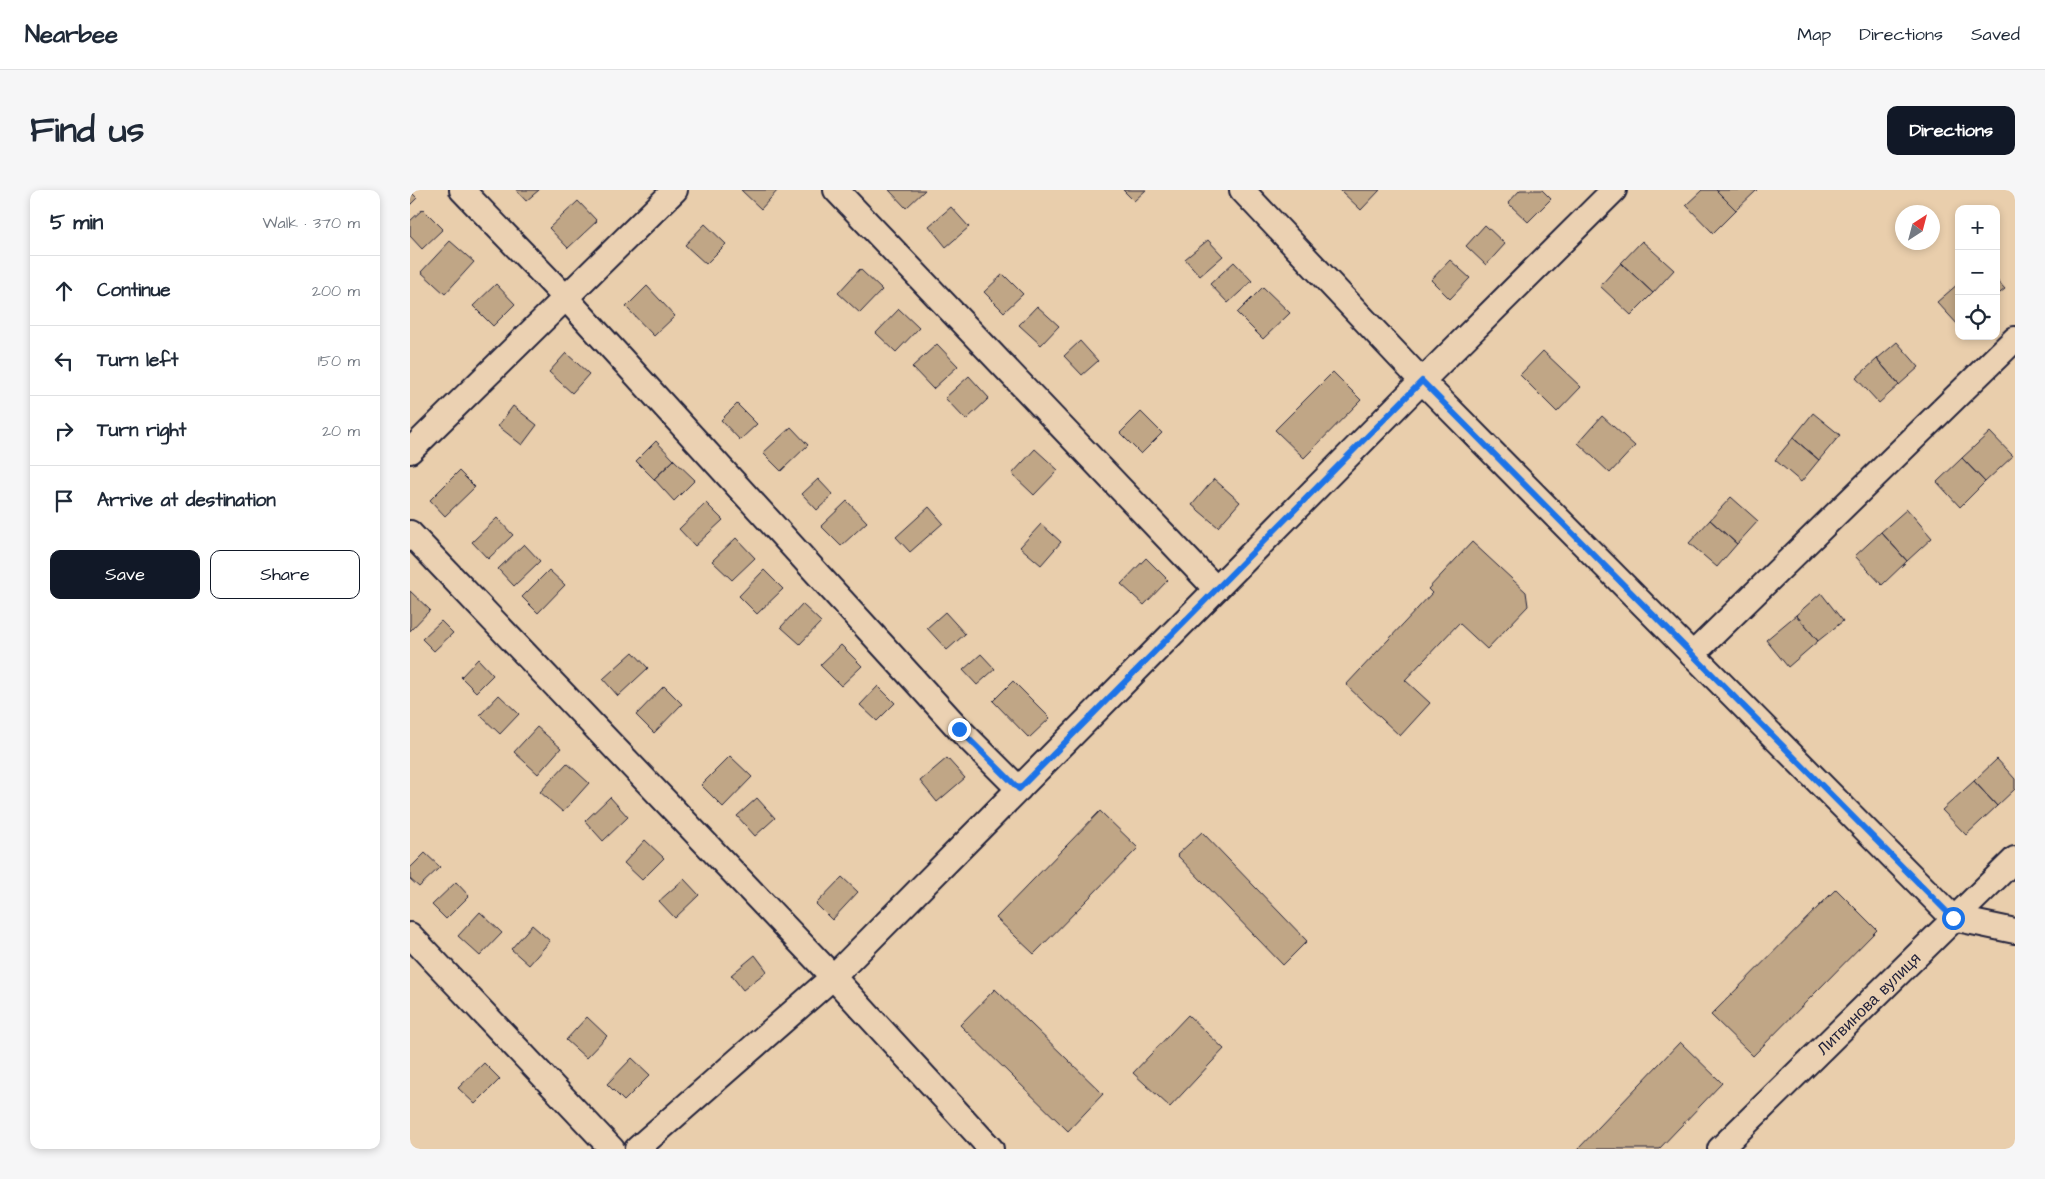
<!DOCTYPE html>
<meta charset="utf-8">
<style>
:root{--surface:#fff;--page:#f6f6f7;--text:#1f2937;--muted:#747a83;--line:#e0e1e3;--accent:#111827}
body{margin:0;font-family:"Architects Daughter",sans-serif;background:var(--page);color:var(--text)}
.controls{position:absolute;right:15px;top:15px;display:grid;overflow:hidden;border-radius:10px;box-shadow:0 2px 8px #0003}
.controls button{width:45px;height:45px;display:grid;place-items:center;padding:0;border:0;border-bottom:1px solid var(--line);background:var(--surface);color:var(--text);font:25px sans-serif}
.compass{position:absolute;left:1485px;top:15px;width:45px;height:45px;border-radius:50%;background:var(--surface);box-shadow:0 2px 8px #0003;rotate:36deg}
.stop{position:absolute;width:15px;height:15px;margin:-11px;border:4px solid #1a73e8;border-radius:50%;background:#fff}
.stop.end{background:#1a73e8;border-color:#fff;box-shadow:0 1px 5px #0008}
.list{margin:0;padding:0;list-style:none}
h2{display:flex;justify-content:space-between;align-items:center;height:65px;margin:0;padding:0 20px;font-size:21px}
h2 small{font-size:16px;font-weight:400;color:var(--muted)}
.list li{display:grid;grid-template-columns:32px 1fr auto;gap:15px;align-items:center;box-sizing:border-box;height:70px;padding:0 20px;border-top:1px solid var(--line)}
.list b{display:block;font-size:19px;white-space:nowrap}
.list em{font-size:16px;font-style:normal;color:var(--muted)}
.actions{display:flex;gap:10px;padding:15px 20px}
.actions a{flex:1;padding:11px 0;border:1px solid var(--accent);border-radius:10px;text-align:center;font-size:18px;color:var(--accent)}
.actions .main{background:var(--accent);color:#fff}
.icon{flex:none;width:28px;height:28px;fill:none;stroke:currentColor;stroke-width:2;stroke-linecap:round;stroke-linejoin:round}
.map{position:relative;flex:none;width:1605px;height:959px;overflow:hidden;border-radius:10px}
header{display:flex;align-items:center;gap:30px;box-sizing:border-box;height:70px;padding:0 25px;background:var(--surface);border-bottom:1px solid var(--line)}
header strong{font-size:24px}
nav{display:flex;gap:28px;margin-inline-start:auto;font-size:18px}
.intro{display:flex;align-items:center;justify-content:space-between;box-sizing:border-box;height:120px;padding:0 30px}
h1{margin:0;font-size:35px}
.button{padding:12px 22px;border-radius:10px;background:var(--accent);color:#fff;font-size:18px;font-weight:700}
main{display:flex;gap:30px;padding:0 30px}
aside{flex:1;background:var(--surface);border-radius:10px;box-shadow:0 2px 8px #0003}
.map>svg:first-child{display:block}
</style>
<header>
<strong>Nearbee</strong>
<nav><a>Map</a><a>Directions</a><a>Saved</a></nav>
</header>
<div class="intro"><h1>Find us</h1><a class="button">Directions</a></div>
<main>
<aside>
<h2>5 min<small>Walk · 370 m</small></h2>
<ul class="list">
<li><svg class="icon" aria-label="ahead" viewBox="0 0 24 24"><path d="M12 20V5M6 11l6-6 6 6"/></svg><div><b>Continue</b></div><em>200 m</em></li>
<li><svg class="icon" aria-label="left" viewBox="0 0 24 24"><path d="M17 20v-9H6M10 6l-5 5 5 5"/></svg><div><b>Turn left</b></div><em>150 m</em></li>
<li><svg class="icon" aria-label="right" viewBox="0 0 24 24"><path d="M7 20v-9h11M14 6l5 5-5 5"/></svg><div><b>Turn right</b></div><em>20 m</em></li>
<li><svg class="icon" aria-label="arrive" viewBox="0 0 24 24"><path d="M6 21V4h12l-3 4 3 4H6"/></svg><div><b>Arrive at destination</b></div></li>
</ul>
<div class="actions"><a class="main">Save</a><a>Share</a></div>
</aside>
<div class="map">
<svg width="1605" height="959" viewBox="0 0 1605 959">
<rect width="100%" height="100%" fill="#e9ceac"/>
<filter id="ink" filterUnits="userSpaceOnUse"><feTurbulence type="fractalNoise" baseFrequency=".02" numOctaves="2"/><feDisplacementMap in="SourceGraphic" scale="10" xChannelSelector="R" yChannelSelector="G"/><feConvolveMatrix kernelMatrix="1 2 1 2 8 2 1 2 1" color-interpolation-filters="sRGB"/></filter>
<g filter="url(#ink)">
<path fill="#c0a686" stroke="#22223b" d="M106,0h23l-13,11z
M331,0h37l-17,19z
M479,0h36l-19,18z
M713,0h23l-12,11z
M930,0h40l-19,20z
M1110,0h22l9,9 -23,23 -20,-19z
M1292,0h14l20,20 -23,23 -27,-28z
M1306,0h41l-21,20z
M0,1l7,7 -7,7z
M168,11l19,20 -29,27 -19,-20z
M541,17l18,20 -23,20 -17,-21z
M13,19l20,20 -21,20 -12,-13v-15z
M295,34l21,20 -20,20 -21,-19z
M1075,35l20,19 -19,21 -20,-19z
M798,50l15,16 -23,20 -15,-17z
M40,51l24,21 -29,32 -24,-22z
M1232,51l32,29 -21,23 -32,-30z
M1040,70l20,18 -20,21 -19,-19z
M824,72l18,19 -24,22 -18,-19z
M1211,73l32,30 -22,22 -31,-29z
M450,79l22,21 -22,23 -22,-20z
M593,84l20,20 -19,18 -20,-20z
M1586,89l9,10 -9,7z
M1549,93v43l-22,-24z
M86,94l19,20 -22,22 -20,-20z
M237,96l28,30 -21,20 -28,-29z
M853,97l27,26 -27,26 -26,-26z
M627,116l22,20 -18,19 -22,-20z
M489,119l20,19 -23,24 -20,-19z
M670,151l18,20 -16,14 -18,-19z
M1487,152l22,25 -20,18 -22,-26z
M527,154l21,22 -25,23 -21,-22z
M1133,161l38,36 -24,25 -37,-37z
M156,163l23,21 -17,19 -23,-21z
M1467,169l22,26 -20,18 -23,-25z
M923,182l28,28 -57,58 -29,-28z
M559,186l20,22 -23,22 -21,-22z
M327,214l20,20 -17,16 -19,-20z
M103,216l24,19 -15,20 -24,-19z
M731,222l21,21 -21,21 -21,-21z
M1403,223l27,22 -21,25 -26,-22z
M1192,226l33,30 -25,27 -32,-30z
M381,237l17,18 -27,26 -18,-18z
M1580,242l23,24 -28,26 -23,-24z
M1383,248l26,22 -18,22 -26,-22z
M246,251l18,19 -20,19 -18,-18z
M625,259l23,21 -24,25 -22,-21z
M1552,268l23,24 -25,25 -23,-25z
M264,270l21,20 -21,21 -20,-22z
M49,281l16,16 -30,29 -15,-16z
M408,289l15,16 -16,15 -15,-16z
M804,289l26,23 -22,25 -26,-22z
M1321,307l27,24 -21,23 -27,-24z
M437,311l20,21 -26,24 -20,-20z
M296,313l17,17 -28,26 -16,-17z
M519,317l14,16 -33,29 -14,-15z
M1497,319l25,29 -25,23 -26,-29z
M87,328l16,17 -25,24 -16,-17z
M1300,330l27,24 -20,23 -28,-24z
M631,334l20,18 -20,23 -21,-18z
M1471,342l26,29 -25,24 -27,-29z
M326,348l19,20 -23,22 -20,-19z
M1062,352l54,50 2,14 -41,43 -28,-26 -54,57 25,23 -30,33 -54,-51 86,-92 -4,-4z
M114,354l16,17 -26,25 -16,-17z
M736,368l22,22 -24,25 -23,-21z
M139,380l16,15 -27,28 -16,-16z
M354,380l19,19 -26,25 -18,-18z
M0,401l20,19 -20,21z
M1411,403l22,28 -25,20 -22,-26z
M392,414l19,18 -21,22 -19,-17z
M535,422l20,22 -18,16 -20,-22z
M1386,425l22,26 -30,26 -22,-27z
M31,431l12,12 -19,18 -12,-12z
M431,455l21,21 -21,20 -21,-21z
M223,462l15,16 -30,28 -15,-17z
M571,464l14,15 -18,16 -14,-15z
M68,469l15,16 -17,17 -15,-15z
M603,491l37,37 -21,20 -36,-37z
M254,496l18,18 -28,29 -18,-18z
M468,496l17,17 -18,18 -17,-16z
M89,505l20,19 -19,20 -20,-19z
M127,537l24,21 -23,26 -24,-22z
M320,566l22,21 -29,30 -22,-22z
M537,568l18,20 -28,24 -17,-21z
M1587,569l18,20v10l-18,17 -23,-25z
M157,573l22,20 -26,29 -23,-20z
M1564,591l23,25 -31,29 -24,-25z
M200,607l18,20 -25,24 -18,-20z
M347,608l18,20 -20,18 -18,-20z
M690,621l38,37 -104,106 -38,-36z
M792,642l105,109 -24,24 -106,-110z
M235,650l19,18 -22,22 -18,-17z
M15,663l15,14 -21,20 -9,-8v-11z
M432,687l16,15 -26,28 -16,-16z
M274,689l15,16 -24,23 -16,-17z
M46,692l13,14 -23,23 -14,-14z
M1426,699l41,41 -124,126 -42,-41z
M70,722l22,21 -22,23 -22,-20z
M122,735l18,16 -21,24 -18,-16z
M345,765l12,16 -24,19 -12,-15z
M585,799l108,105 -35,37 -108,-106z
M778,825l36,34 -54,58 -37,-34z
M177,827l20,19 -21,22 -20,-18z
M1270,852l42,41 -63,66h-81z
M222,868l18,17 -26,26 -17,-17z
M74,873l16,16 -25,25 -17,-16z"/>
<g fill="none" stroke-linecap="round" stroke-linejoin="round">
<g stroke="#22223b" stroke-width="28">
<g id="street">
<path d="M52,0l104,108 393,431 60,60"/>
<path d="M426,0l380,399"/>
<path d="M832,0l180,191 531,537 62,13"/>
<path d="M0,261l265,-261"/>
<path d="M0,343l423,444 158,172"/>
<path d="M1282,465l323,-316"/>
<path d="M0,745l202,214"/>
<path d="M227,959l196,-172 589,-596 192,-191"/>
<path id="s1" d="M1310,959l295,-290"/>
</g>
</g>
<use href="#street" stroke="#ebd1b2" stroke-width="24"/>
</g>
</g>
<g fill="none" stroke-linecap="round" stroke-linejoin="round" filter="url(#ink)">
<path stroke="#1a73e8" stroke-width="6" d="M549,539l60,60 403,-408 531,537"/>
</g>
<g text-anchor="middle" stroke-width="4.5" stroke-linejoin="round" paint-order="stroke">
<g font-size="16" fill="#22223b" stroke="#ebd1b2">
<text dy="6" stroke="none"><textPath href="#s1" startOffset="208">Литвинова вулиця</textPath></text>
</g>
</g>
</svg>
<div class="controls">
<button>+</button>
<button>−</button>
<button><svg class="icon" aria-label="locate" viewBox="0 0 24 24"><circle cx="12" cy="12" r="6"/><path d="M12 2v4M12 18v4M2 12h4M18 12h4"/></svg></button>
</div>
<svg class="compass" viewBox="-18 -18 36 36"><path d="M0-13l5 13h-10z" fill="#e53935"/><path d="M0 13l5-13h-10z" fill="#747a83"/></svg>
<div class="stop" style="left:1543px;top:728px"></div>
<div class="stop end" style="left:549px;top:539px"></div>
</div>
</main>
